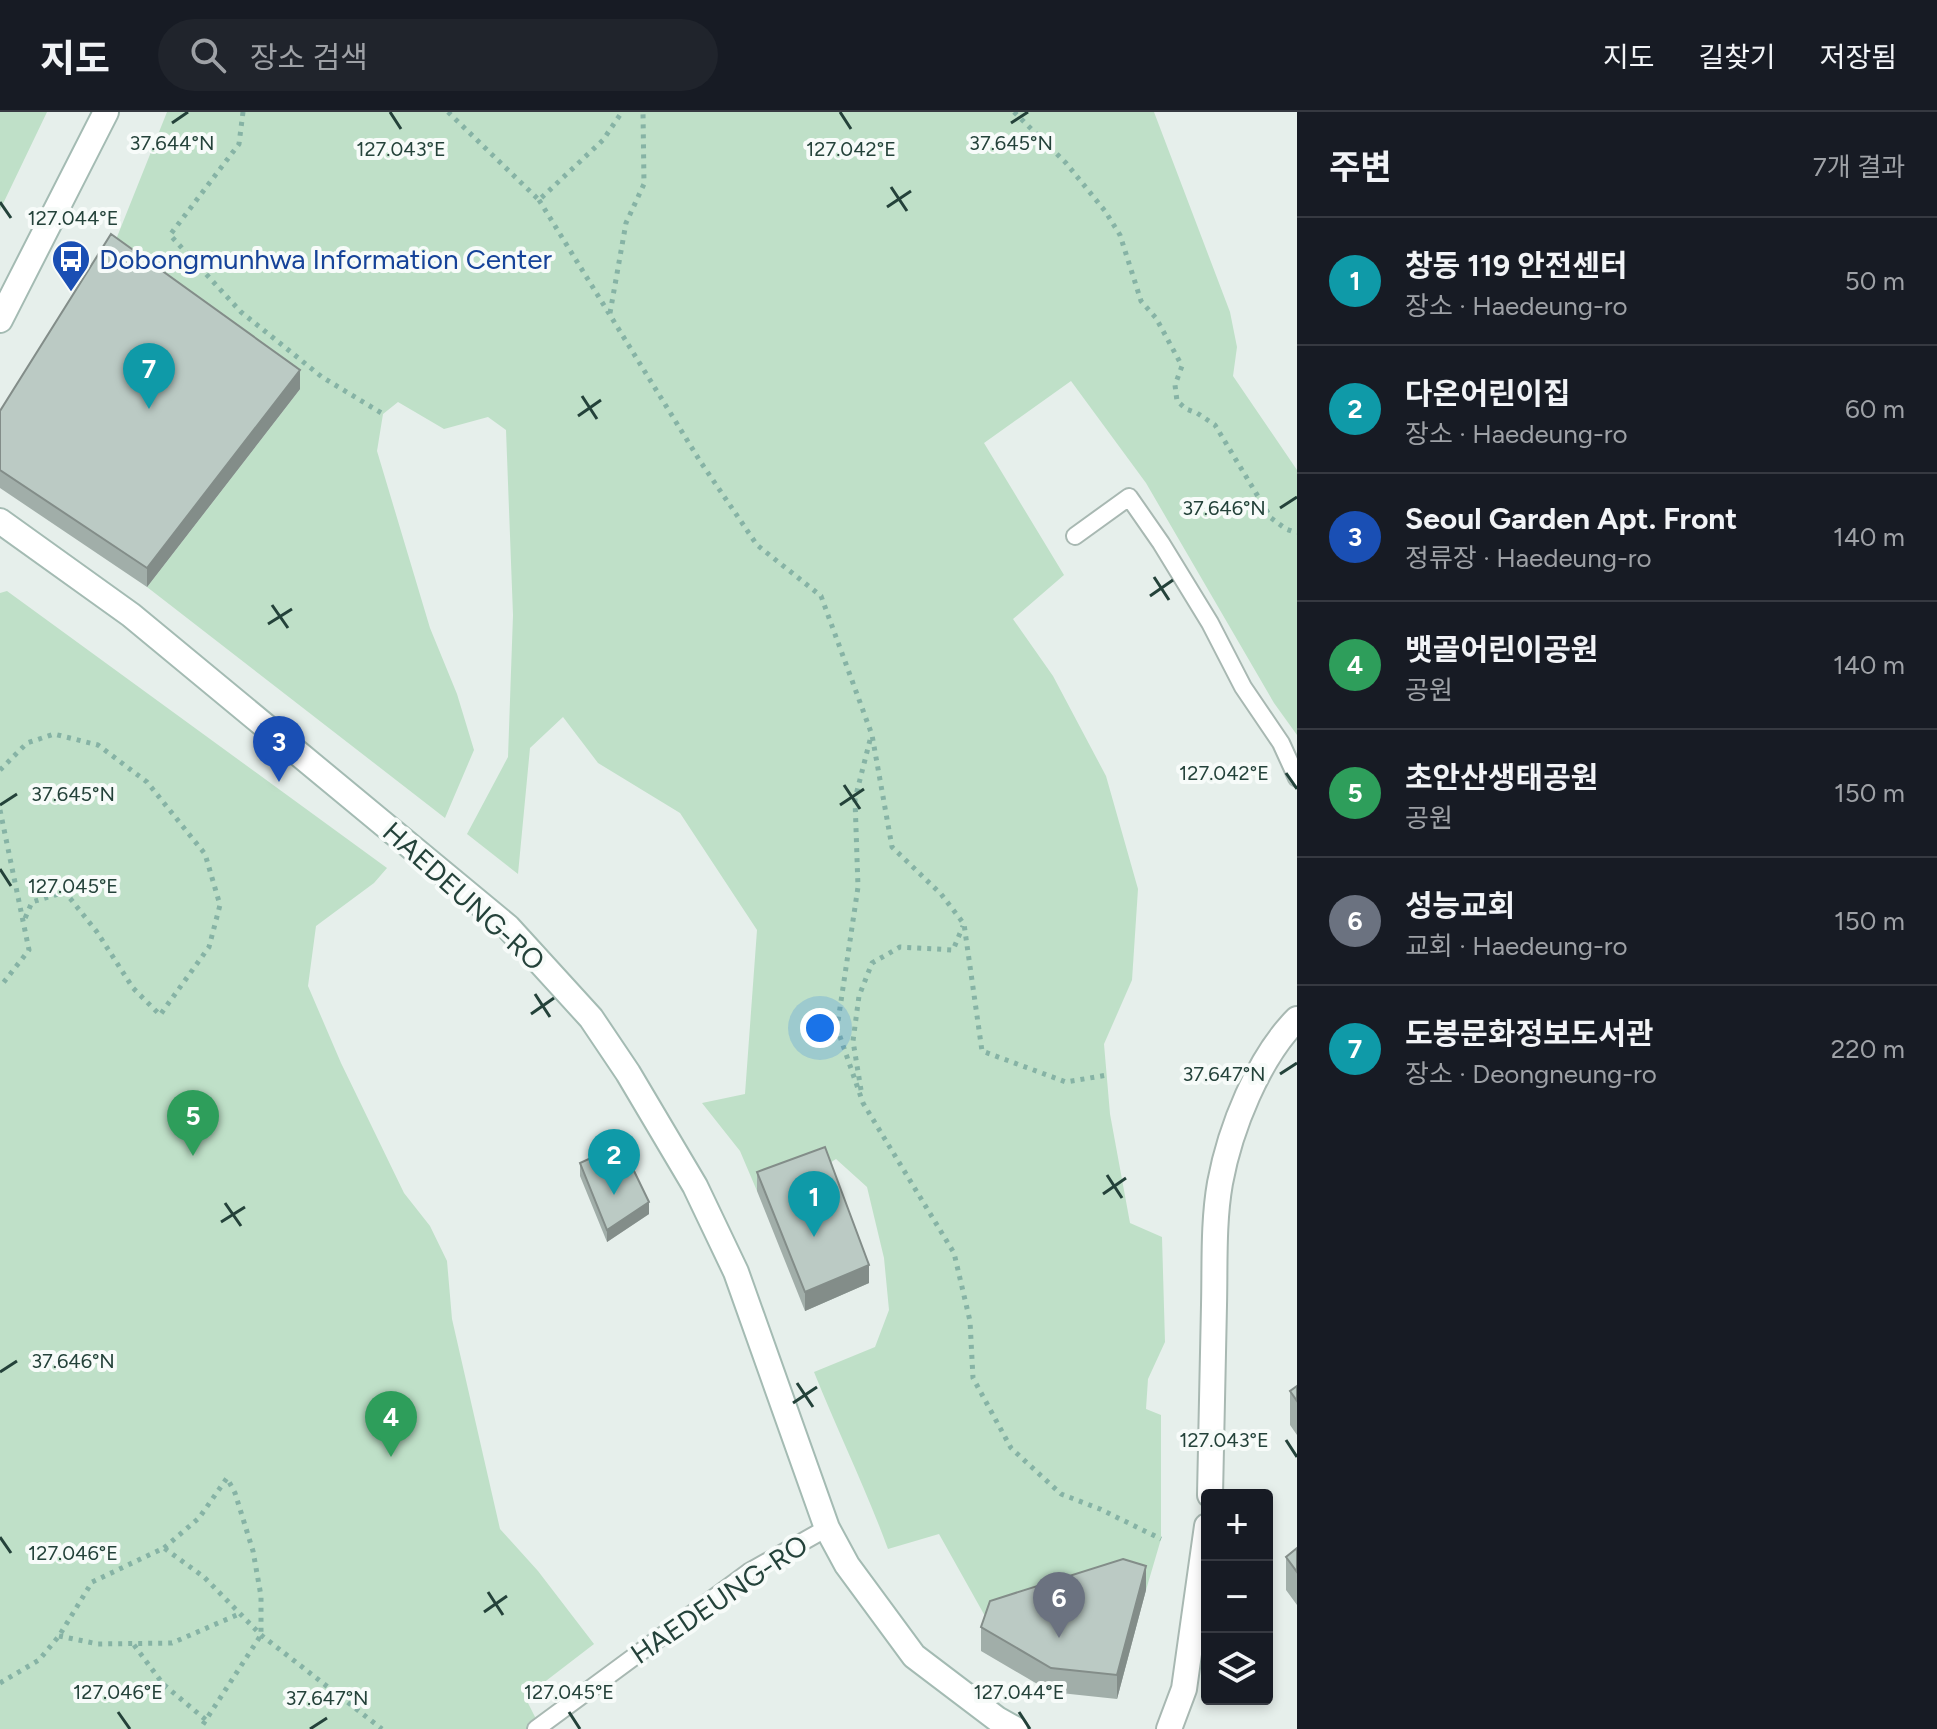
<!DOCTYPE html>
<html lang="ko">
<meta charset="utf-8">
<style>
:root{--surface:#171b24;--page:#20242c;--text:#f1f3f6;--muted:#9ea1a6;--line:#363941;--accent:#f4845f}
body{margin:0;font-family:Figtree,"Noto Sans KR",sans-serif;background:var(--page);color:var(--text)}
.controls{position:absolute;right:24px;bottom:24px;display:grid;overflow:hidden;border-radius:8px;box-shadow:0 4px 12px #0003}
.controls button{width:72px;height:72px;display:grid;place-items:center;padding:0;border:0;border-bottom:2px solid var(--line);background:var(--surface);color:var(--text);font:40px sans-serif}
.you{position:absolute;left:820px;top:916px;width:28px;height:28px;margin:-20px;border:6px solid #fff;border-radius:50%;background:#1a73e8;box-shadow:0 0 0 12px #1a73e833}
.badge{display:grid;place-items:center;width:52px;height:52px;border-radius:50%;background:var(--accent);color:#fff;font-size:26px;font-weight:700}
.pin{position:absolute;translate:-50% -66px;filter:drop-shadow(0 2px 4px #0008)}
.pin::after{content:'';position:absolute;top:42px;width:28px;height:24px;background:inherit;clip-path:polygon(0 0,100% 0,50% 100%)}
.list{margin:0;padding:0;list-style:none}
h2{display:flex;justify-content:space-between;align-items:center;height:104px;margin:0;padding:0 32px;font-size:34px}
h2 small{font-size:26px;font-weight:400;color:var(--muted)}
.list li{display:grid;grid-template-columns:52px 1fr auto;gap:24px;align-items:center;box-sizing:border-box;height:128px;padding:0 32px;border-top:2px solid var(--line)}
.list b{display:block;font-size:30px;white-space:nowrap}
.list p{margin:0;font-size:26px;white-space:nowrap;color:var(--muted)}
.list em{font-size:26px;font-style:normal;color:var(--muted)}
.icon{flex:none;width:44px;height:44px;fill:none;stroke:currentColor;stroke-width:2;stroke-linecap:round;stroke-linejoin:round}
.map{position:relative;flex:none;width:1297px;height:1617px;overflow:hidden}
header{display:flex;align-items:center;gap:48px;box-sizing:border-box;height:112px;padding:0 40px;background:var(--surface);border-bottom:2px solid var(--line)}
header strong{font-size:38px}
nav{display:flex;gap:44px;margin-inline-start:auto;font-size:28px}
.search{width:560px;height:72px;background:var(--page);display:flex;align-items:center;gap:20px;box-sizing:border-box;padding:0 28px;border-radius:44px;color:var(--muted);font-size:30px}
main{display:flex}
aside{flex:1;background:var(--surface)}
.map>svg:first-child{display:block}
</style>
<header>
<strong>지도</strong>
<div class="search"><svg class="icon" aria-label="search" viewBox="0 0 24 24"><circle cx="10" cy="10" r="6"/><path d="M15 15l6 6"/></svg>장소 검색</div>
<nav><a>지도</a><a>길찾기</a><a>저장됨</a></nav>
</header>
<main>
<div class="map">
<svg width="1297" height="1617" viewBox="0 0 1297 1617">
<rect width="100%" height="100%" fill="#e6efeb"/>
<path fill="#bfe0c8" d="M0,0h47l-47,98z
M167,0h987l76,200 7,35 -4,29 64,94v265l-23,-32 -128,-220 -75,-102 -87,62 80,132 -51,44 40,57 53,100 32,113 -6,91 -28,64 6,70 20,109 32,14 3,105 -17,37 -2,30 15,6v124l-15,51 -23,-7 -133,42 -51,-91 -51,15c-22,-60 -50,-117 -74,-177l61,-25 14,-37 -5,-52 -17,-71 -31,-28 -11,7 -68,25 -17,-40 -38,-48 43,-9 12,-164 -77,-117 -82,-50 -35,-46 -33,31 -12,126 -51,-40 41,-77 5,-142 -7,-185 -18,-13 -44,12 -46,-27 -15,12 -6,37 53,177 27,66 17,56 -29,68 -298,-231 153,-198 -189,-137z
M7,479l380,277 -13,15 -58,43 -8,60 33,77 63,130 26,33 17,35 5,58 48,210 38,42 56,73 -69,53 16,32h-541v-1136z"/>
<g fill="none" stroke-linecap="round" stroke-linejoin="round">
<g stroke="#a8b8b2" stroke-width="20">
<path id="service" d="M1075,424l54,-39 32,46 49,80 33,64 38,56 16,35
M536,1617l213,-157 78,-44"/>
</g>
<g stroke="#a8b8b2" stroke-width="28">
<path id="tertiary" d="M1210,1383c1,-63 3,-126 4,-190 1,-40 -1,-82 6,-122 10,-54 38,-125 77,-164
M1169,1617l15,-40 23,-163"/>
</g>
<g stroke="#a4bbb3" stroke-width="28">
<path id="secondary" d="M0,208l106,-208
M0,409l131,94 313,259 64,53 83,91 37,55 67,113 41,86 91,256 20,37 67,91 83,63 18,10"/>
</g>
<path stroke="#86b3a5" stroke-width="5" stroke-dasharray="4 6" stroke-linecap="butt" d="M243,0l-4,32 -69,91 71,77 81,65 61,37
M448,0l91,88 64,-60 19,-28
M1014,0l52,51 39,48 15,24 21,66 15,17 26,48 -7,19 2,16 9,8 11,4 18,12 56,93 15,11 11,4
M539,88l161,261 57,84 64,51 51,139 20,112 49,47 23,30 18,127 84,31 41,-7
M610,201l16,-90 18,-39 -1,-72
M870,628l-15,59 3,88 -21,141 26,75 91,150 16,68 3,57 38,70 50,46 39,15 61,30
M0,658l27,-27 27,-9 44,11 49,37 58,72 15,51 -11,42 -49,68 -27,-27 -36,-56 -32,-40 -33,10 -9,21
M0,698l29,140 -29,37
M861,978l-8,-49 6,-45 13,-33 28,-16 53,3 10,-24
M164,1436l35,-30 28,-40 8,15 18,58 8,45v39l-61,94
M59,1524l39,8 74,-1 67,-29
M134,1533l29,39 43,36
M0,1571l39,-23 20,-24 33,-54 72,-34 40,29 57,58 121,94"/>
<use href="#service" stroke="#fff" stroke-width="16"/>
<use href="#tertiary" stroke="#fff" stroke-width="24"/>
<use href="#secondary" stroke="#fff" stroke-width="24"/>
</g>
<path fill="#a1aea9" d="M300,277l-153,198 -147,-99v-77z
M580,1051l69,51 -42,28 -27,-66z
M757,1060l112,111 -64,28 -48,-120z
M1297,1274v49l-7,-10v-34z
M1297,1436v57l-11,-15v-33z
M1146,1478l-29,109 -66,-7 -70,-41v-24z"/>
<path fill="#838d89" d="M300,258v19l-153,198v-19z
M649,1090v12l-42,28v-12z
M869,1153v18l-64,28v-19z
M1146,1454v24l-29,109v-24z"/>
<path fill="#bbcac4" stroke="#838d89" stroke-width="2" d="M111,122l189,136 -153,198 -147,-98v-59z
M621,1032l28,58 -42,28 -27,-67z
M825,1035l44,118 -64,27 -48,-120z
M1297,1274v15l-7,-10z
M1297,1436v24l-11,-15z
M1123,1447l23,7 -29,109 -66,-7 -70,-41 9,-26z"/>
<path fill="none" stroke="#24423a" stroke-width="3" d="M390,0l11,17M840,0l11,17M172,11l16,-11M1011,11l17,-11M891,75l16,24M0,90l11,16M887,95l24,-16M582,284l15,23M578,304l23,-16M1280,396l17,-11M1154,465l15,23M1150,484l23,-16M272,493l16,23M268,512l24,-15M1286,661l11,16M844,673l16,24M0,693l17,-11M840,693l24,-16M0,757l11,17M535,882l15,23M531,902l23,-16M1280,962l17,-11M1107,1063l15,23M1103,1082l23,-16M225,1091l16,23M221,1110l24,-15M0,1260l17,-11M797,1271l16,24M793,1291l24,-16M1286,1328l11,17M0,1425l11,16M488,1480l15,23M484,1500l23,-16M118,1600l12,17M569,1600l11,17M1019,1600l11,17M310,1617l17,-11"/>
<defs>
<g id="bus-pin" transform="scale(2)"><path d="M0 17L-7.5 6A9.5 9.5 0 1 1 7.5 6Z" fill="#1a4fb4" stroke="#f7fbf9"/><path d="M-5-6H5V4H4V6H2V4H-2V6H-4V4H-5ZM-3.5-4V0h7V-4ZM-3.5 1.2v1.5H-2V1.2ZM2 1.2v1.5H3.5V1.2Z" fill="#fff"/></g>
</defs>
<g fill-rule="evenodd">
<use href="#bus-pin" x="71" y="147"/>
</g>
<g text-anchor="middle" stroke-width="8" stroke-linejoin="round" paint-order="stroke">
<g font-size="28" fill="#164399" stroke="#f7fbf9" text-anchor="start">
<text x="99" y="157">Dobongmunhwa Information Center</text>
</g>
<g font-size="28" fill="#24423a" stroke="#f7fbf9">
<text transform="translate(464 784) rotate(42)" y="10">HAEDEUNG-RO</text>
<text transform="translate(719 1487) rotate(-34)" y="10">HAEDEUNG-RO</text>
</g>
</g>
<g font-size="20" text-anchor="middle" fill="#24423a" stroke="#f7fbf9" stroke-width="8" stroke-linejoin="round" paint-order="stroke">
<text x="172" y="38">37.644°N</text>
<text x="1011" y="38">37.645°N</text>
<text x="401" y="44">127.043°E</text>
<text x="851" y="44">127.042°E</text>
<text x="73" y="113">127.044°E</text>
<text x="1224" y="403">37.646°N</text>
<text x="1224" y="668">127.042°E</text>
<text x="73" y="689">37.645°N</text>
<text x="73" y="781">127.045°E</text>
<text x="1224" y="969">37.647°N</text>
<text x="73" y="1256">37.646°N</text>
<text x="1224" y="1335">127.043°E</text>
<text x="73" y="1448">127.046°E</text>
<text x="118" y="1587">127.046°E</text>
<text x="569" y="1587">127.045°E</text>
<text x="1019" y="1587">127.044°E</text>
<text x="327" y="1593">37.647°N</text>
</g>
</svg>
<div class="controls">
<button>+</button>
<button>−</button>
<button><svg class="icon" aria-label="layers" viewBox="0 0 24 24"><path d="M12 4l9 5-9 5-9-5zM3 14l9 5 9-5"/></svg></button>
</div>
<div class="you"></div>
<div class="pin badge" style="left:814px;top:1125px;background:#0f9aa8">1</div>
<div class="pin badge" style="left:614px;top:1083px;background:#0f9aa8">2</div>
<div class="pin badge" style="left:279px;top:670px;background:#1a4fb4">3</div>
<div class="pin badge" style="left:391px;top:1345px;background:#2e9e5b">4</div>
<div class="pin badge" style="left:193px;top:1044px;background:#2e9e5b">5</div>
<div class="pin badge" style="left:1059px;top:1526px;background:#6b7280">6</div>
<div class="pin badge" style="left:149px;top:297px;background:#0f9aa8">7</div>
</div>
<aside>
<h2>주변<small>7개 결과</small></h2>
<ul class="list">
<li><span class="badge" style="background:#0f9aa8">1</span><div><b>창동 119 안전센터</b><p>장소 · Haedeung-ro</p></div><em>50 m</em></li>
<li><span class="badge" style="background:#0f9aa8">2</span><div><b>다온어린이집</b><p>장소 · Haedeung-ro</p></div><em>60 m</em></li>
<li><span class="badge" style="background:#1a4fb4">3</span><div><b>Seoul Garden Apt. Front</b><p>정류장 · Haedeung-ro</p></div><em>140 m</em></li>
<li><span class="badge" style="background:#2e9e5b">4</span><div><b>뱃골어린이공원</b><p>공원</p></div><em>140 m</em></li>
<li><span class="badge" style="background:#2e9e5b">5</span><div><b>초안산생태공원</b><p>공원</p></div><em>150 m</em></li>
<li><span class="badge" style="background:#6b7280">6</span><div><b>성능교회</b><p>교회 · Haedeung-ro</p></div><em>150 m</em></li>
<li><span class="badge" style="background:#0f9aa8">7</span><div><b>도봉문화정보도서관</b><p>장소 · Deongneung-ro</p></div><em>220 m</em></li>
</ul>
</aside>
</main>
